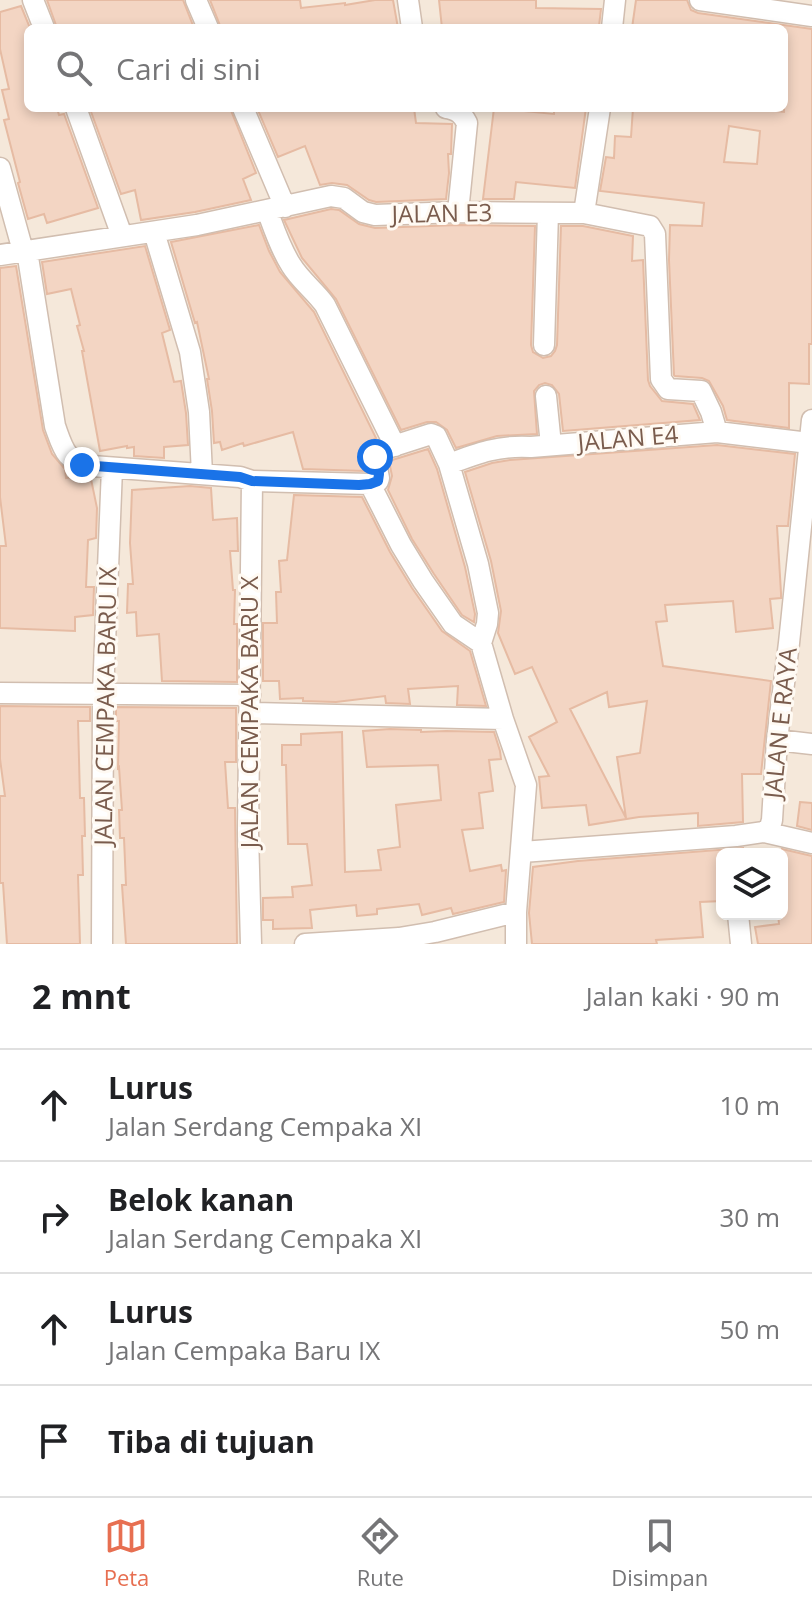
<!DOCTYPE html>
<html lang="id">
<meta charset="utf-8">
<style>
:root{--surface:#fff;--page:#f2f2f2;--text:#202124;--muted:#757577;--line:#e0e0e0;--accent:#e76f51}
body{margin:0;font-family:"Open Sans",sans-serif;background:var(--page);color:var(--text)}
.controls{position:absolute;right:24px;bottom:24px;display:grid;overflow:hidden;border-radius:12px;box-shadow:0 4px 12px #0003}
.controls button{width:72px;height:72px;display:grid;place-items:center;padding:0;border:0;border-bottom:2px solid var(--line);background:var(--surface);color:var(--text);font:40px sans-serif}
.stop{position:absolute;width:24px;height:24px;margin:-18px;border:6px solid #1a73e8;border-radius:50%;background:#fff}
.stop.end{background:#1a73e8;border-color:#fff;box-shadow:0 2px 8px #0008}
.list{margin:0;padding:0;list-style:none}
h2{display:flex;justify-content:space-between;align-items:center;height:104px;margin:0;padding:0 32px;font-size:34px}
h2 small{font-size:26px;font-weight:400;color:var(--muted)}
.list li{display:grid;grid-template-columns:52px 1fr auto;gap:24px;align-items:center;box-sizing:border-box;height:112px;padding:0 32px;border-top:2px solid var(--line)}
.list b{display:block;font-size:30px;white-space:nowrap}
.list p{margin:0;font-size:26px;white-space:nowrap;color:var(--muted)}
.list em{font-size:26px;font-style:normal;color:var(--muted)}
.icon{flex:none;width:44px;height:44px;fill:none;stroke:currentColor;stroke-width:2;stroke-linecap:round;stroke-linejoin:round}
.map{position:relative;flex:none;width:812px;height:944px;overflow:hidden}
.search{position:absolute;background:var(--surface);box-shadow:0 4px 12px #0003;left:24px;right:24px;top:24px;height:88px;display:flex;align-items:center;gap:20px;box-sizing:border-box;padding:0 28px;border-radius:12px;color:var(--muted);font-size:30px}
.sheet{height:552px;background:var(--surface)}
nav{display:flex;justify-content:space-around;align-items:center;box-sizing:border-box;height:112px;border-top:2px solid var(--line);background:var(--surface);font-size:22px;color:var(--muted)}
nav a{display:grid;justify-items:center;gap:4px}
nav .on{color:var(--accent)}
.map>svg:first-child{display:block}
</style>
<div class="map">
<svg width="812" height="944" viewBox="0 0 812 944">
<rect width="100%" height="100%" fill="#fdf6ec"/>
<path fill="#f5e8da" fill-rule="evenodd" d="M0,0h812v944h-812zM28,28h756v80h-756zM722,854h60v60h-60z"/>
<path fill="#f3d5c3" stroke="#e6bba3" stroke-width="2" fill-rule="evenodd" d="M47,0h136l11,28h-137z
M210,0h90l1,8 44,-5v2l30,-5h18l5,28h-177z
M439,0h97v8l65,1 -2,17h-4v2h-153z
M636,0h51l4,10 7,3 114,16v315h-3v40l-20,-1v45l-62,-8 -4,-14 -14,-25 -7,-3 -27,-2 -1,-1 -5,-115 1,-35 32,1 2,-23 -104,-12 6,-34 8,1 1,-22 16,1 2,-29h110l41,4v-84h-152zM729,126l31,5 -3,33 -33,-2z
M21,6l9,22h-2v80h29l2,7 5,-1 34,94 -51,15 -3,-9 -16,5 -10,-36 2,-1 -16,-62 5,-1 -7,-29 7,-1 -9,-40v-37z
M94,108h136l26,65 -13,6 8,21 -56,12 -54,8 -6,-30 -14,4 -31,-85z
M257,108h157l2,15 36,1 -1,30h-3l1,19 -3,26 -70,3 -7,-2 -22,-15 -15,-2 -12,2 -15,-39 -27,11z
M494,108l60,6v-6h32l-11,80 -59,-6 -2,17h-31z
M331,209l8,1 20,14 16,4 83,-3 77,1 -4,119 2,7 10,6 8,-2 4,-5 2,-6 4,-119h22l50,10 -1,25 11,-1 5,120 2,6 12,15 31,3 7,16 -137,11 -4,-37 -7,-9 -7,-2 -6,2 -5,6 3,43 -40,2 -41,12 -9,-18 -11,-8h-9l-26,8 -65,-131 -34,-41 -18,-38z
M259,225l10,26 11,21 34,40 62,126 -7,4 -6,9 -1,8 2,12 -61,-2 -10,-37 -49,14 -1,-3 -21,7 -2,-8 -6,1 -2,-32 -5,-32h2l-12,-57 -2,1 -24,-81z
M145,246l25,84 -8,3 12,49 7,-1 5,32 2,32 -24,2v11l-30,-2v-9l-7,1v-2l-27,5 -18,-100h2l-7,-25 3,-1 -9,-36 -24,5 -5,-32z
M16,266l27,164 9,24 13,15 1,9 12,-2 13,3 6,29 -1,30 -8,2 -2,47h8l-1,28 -18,2v14l-75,-3v-82h6l-6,-49v-229z
M717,445l78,9 -7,72h-11l4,67v5l-11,1 3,29 -37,4 -3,-31 -68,4 2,16 -11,1 7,44 108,15 -10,93h-19l1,48 -45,4v-13l-59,4 -50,8 -3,-20 -44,3 -3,-31 10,-1 -20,-39 28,-15 -25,-55 -17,7 -17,-41 3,-22 -10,-50 -26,-89 27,-9 18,-3zM607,692l2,15 38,-6 -7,52 -23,4 9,61 -56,-109z
M428,449l9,20 28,98 10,47 -1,8 -12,-7 -28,-41 -22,-35 -24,-49 4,-14 -3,-15z
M190,486l21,2 2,32 24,-2 1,33h-8l3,39h2l-1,34h3v58l-75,-1 -3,-47 -22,2 -1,-24 -9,1 1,-29h5l-3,-41 2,-53z
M294,495l68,2 28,55 22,36 30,43 28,20 16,55 -29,-1 1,-19 -50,3 2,15 -24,-1 -1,-7 -49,6 -33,-1v-3l-23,1 -1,-18h-16v-58h14l-1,-31h5l-2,-31 8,-1z
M0,706l90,1v14h-12l2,77h4l1,38h-3l1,39h-5l2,69h-73l-4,-61h-3v-87h5l-5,-37z
M116,707l120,1v54h-11l3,46h7l2,136h-111l-4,-59h4l-2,-47h-4l-1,-28h3l-3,-43 -1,1 1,-47h-3z
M390,729l31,1v2l25,-1 48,1 6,19 1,8 -12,1 4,31 -14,2 4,35 -21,2 8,41 31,-6 1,6 4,-1 -2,32 -51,12 -2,-6 -29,7 -3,-11 -42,5v5l-20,2 -1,-11 -46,5 2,18 -39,1v-9h-10v-22l30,-1 -1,-10 20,-2 -5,-41h-19l-2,-79h-4v-20h19v-11l41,-2 3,140 36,-2 -3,-20 22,-3 -4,-42 45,-5 -3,-35 -71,2 -4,-36z
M800,802l12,1v27l-15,-4z
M743,848v6h-23l2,47 -22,1 3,35 -47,3 1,4h-125l-3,-31 4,-46 45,-6z
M782,849l30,7v88h-54l-3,-17 24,-3 -1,-10h4z"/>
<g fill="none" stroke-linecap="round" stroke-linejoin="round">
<g stroke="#d1beb0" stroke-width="23">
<path id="minor" d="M33,0l11,28
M196,0l12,28
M408,0l4,28
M700,0l112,16
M612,28l3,-28
M76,108l46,128
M243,108l42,99
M446,108c11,2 16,5 21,15l-9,89
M0,168l23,83
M267,210c7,19 13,38 24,55 9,15 24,26 34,40l70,141
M584,213l16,-105
M154,232l36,120 9,60 3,62
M27,251l28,175c8,22 10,36 37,40l148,11 12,4 118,3 8,-3 1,-3 -4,-21 3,-6 53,-17 5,2 13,28 29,100 10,49 -1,11 -6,19 22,76 23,66 -10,127v32
M0,255l197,-30 134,-29 13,2 19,14 12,3 83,-3 126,1 66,13 5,8 6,145 7,10 33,2 10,21 6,20
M544,345l4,-132
M546,396l5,49
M449,464c29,-11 50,-19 82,-17l186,-15 92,11
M370,484l31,61 22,36 30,43 28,19
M0,693l250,2
M250,713l253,6
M777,740l35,4
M764,832l6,-5 2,-7 5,-80 12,-97 23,-223
M522,852l214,-16 28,-4 48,11
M738,914l3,30
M102,944l1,-250 9,-226
M251,944l-3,-111 4,-352
M305,944l94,-6 36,-6 81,-20"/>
</g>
<use href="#minor" stroke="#fff" stroke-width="20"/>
</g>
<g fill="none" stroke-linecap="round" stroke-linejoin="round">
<path stroke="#1a73e8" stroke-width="10" d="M82,465l158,12 12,4 107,4 11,-1 8,-3 1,-7 -4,-17"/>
</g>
<g text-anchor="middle" stroke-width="6" stroke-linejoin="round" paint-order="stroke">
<g font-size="24" fill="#7a5c4d" stroke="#fffaf3">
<text transform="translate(442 214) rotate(-1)" y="8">JALAN E3</text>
<text transform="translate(628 439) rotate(-5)" y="8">JALAN E4</text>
<text transform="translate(106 706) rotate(-89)" y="8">JALAN CEMPAKA BARU IX</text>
<text transform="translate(250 712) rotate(-90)" y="8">JALAN CEMPAKA BARU X</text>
<text transform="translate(781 723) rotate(-84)" y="8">JALAN E RAYA</text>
</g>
</g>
</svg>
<div class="controls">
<button><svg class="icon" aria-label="layers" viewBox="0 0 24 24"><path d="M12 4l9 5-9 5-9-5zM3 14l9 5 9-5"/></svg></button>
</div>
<div class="stop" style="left:375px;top:457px"></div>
<div class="stop end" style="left:82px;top:465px"></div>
<div class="search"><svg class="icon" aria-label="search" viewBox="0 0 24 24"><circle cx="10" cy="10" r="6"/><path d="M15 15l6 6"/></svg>Cari di sini</div>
</div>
<section class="sheet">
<h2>2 mnt<small>Jalan kaki · 90 m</small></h2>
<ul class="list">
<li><svg class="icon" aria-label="ahead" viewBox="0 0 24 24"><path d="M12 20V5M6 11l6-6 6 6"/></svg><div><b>Lurus</b><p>Jalan Serdang Cempaka XI</p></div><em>10 m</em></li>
<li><svg class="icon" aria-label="right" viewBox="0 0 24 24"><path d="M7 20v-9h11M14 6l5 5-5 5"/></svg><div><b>Belok kanan</b><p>Jalan Serdang Cempaka XI</p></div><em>30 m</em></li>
<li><svg class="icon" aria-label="ahead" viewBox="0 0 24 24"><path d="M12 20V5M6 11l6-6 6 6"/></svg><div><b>Lurus</b><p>Jalan Cempaka Baru IX</p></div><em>50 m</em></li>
<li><svg class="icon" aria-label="arrive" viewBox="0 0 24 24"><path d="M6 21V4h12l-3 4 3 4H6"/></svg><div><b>Tiba di tujuan</b></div></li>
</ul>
</section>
<nav>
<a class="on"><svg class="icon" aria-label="map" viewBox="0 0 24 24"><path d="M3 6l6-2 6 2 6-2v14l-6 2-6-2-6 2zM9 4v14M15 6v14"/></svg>Peta</a>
<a><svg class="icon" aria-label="directions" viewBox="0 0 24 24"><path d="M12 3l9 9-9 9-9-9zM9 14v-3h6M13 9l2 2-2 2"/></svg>Rute</a>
<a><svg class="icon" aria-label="saved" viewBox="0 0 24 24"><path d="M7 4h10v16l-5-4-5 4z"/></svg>Disimpan</a>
</nav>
